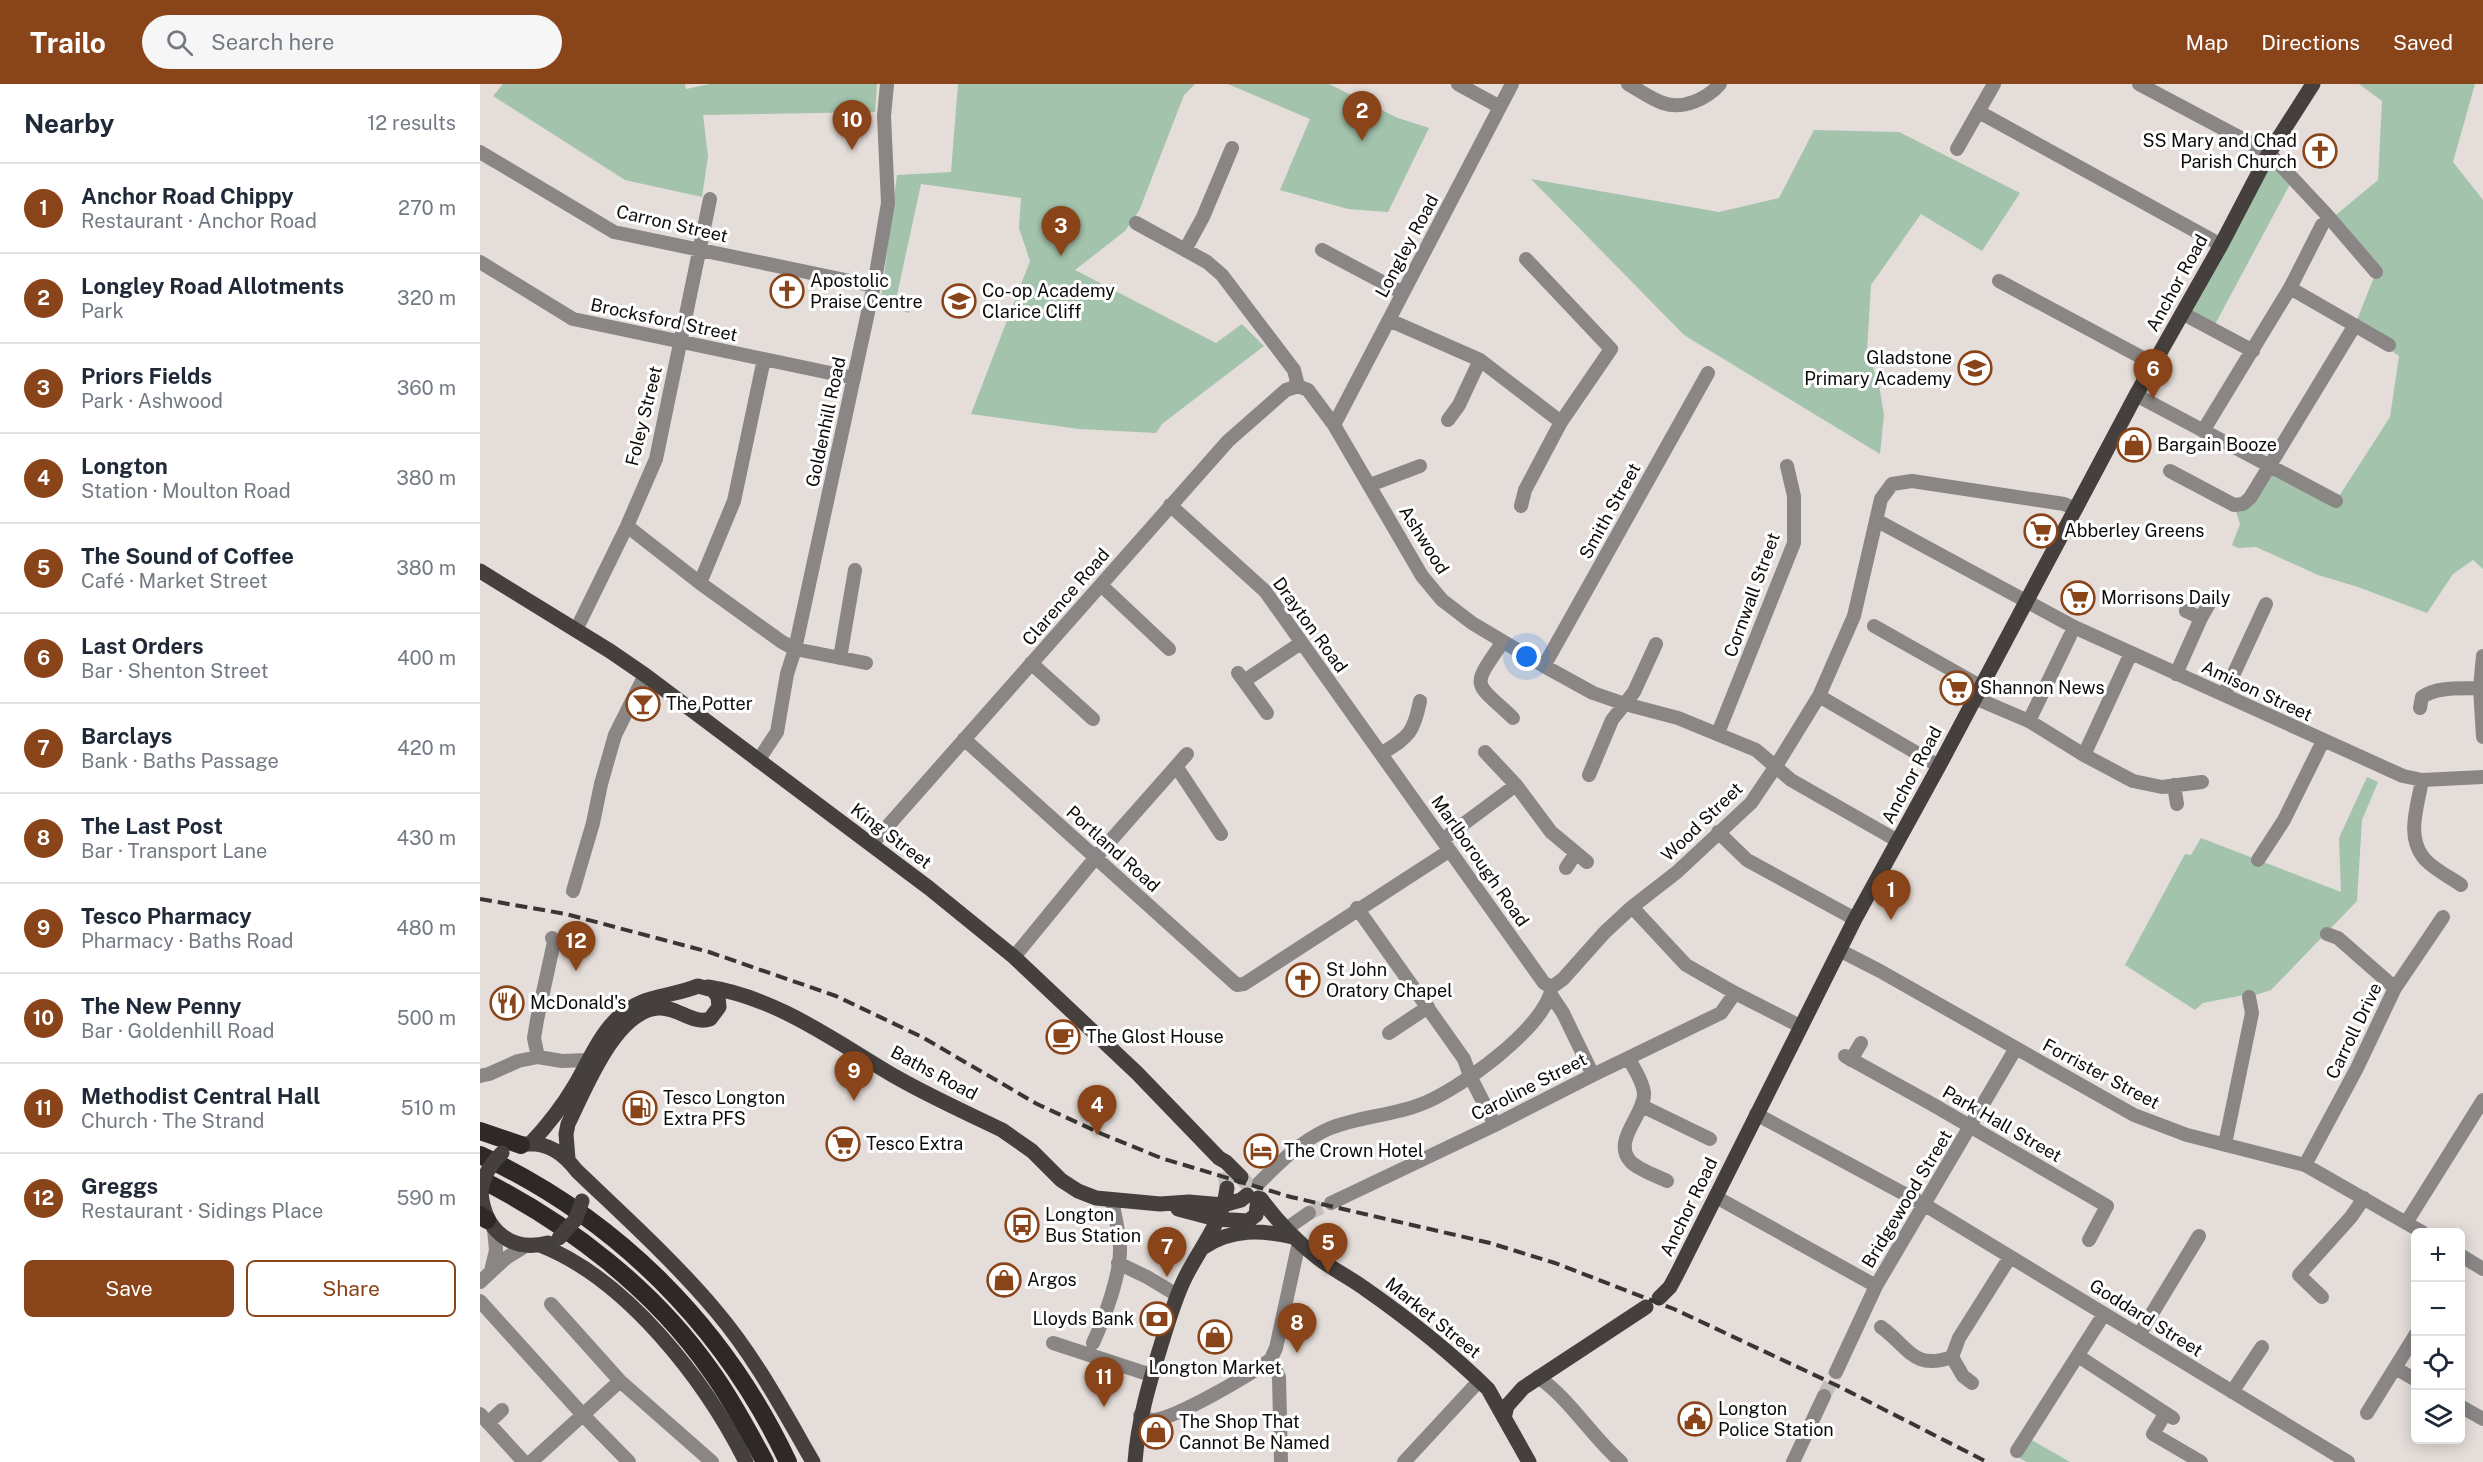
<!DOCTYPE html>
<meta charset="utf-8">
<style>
:root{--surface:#fff;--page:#f6f6f7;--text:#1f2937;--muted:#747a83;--line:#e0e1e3;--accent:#894419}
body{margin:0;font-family:"Public Sans",sans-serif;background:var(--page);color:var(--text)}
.controls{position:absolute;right:18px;bottom:18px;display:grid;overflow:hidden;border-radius:9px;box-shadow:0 3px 15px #0003}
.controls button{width:54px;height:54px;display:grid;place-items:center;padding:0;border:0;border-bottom:2px solid var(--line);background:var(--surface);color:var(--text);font:30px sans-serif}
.you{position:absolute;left:1047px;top:573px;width:21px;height:21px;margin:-15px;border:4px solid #fff;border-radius:50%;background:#1a73e8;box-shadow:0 0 0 9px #1a73e833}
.badge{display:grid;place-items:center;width:39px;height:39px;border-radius:50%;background:var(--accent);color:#fff;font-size:20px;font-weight:700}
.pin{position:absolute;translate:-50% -50px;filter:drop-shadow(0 2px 3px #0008)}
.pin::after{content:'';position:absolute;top:32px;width:21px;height:18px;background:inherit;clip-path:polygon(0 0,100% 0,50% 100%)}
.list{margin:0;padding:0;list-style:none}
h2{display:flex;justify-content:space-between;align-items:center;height:78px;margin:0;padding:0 24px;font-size:26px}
h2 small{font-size:20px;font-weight:400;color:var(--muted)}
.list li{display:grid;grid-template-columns:39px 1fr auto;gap:18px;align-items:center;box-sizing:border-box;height:90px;padding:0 24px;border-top:2px solid var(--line)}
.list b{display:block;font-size:22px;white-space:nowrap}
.list p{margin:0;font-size:20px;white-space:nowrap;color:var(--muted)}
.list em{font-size:20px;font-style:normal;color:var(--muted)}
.actions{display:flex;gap:12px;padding:18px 24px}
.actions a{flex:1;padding:14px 0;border:2px solid var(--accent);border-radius:9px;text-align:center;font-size:21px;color:var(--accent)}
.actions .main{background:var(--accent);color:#fff}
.icon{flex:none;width:33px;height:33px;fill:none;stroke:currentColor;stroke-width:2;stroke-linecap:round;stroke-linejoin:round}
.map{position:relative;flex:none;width:2003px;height:1378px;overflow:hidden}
header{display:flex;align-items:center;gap:36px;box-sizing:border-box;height:84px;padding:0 30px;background:var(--accent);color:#fff}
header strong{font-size:28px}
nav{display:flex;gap:33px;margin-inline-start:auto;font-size:21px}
.search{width:420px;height:54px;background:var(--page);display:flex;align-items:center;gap:15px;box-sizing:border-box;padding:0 21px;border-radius:33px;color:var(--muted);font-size:22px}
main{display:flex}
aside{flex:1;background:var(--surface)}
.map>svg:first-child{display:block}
</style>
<header>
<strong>Trailo</strong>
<div class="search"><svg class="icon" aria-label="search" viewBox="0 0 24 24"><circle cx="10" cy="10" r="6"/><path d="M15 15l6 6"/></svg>Search here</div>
<nav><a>Map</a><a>Directions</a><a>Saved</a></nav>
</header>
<main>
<aside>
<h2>Nearby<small>12 results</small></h2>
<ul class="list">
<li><span class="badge">1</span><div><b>Anchor Road Chippy</b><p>Restaurant · Anchor Road</p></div><em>270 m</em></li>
<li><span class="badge">2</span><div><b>Longley Road Allotments</b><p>Park</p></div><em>320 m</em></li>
<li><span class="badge">3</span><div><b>Priors Fields</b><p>Park · Ashwood</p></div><em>360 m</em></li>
<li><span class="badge">4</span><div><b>Longton</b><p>Station · Moulton Road</p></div><em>380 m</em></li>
<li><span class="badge">5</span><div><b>The Sound of Coffee</b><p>Café · Market Street</p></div><em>380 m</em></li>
<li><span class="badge">6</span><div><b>Last Orders</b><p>Bar · Shenton Street</p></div><em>400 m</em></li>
<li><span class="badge">7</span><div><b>Barclays</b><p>Bank · Baths Passage</p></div><em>420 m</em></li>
<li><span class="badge">8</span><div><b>The Last Post</b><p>Bar · Transport Lane</p></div><em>430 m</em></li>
<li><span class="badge">9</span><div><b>Tesco Pharmacy</b><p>Pharmacy · Baths Road</p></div><em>480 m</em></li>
<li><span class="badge">10</span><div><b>The New Penny</b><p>Bar · Goldenhill Road</p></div><em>500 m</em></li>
<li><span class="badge">11</span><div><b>Methodist Central Hall</b><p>Church · The Strand</p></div><em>510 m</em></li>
<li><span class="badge">12</span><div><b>Greggs</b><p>Restaurant · Sidings Place</p></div><em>590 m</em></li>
</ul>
<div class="actions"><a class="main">Save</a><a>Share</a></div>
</aside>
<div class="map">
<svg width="2003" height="1378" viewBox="0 0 2003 1378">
<rect width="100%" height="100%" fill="#e4ddd9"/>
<path fill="#a3c3ad" d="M23,0h182l1,5 24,-5h167l-2,28 -172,3 5,41 -6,41 -77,-17 -132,-84z
M478,0h237l-11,11 -45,116 -14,20 -50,39 141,73 26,-19 22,22 -102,78 -6,9 -77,-4 -108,-15 59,-153 -11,-33 2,-30 -100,-14 -24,111 12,12 1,6 -30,-8 17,-130 54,-3z
M748,0h101l69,34 31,10 -41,84 -40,-3 -68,-19 30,-71z
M1879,0h116l-22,78 30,38v369l-10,-9 -20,14 -26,39 -69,-26 -40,-12 -62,-28 -18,1 -6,-3 8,-21 -6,-19 9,-1 25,-38 68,35 54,-84 9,-61 -44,-31 21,-53 -45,-53 47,-39 4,-79z
M1334,46l85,2 121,61 -38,58 -61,-37 -50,71 -4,66 12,34 5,30 -4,39 -196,-119 -153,-156 188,33 60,-14z
M1789,69l26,22 -83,155 -30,-17z
M1887,693l11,5 -16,38 -5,81 -86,89 -22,7 -5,-2 -41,8 -8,7 -70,-45 60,-111 6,1 10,-17 140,54 -2,-54z
M1550,1355l40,23h-43l-8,-4z"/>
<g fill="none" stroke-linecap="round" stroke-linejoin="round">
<path stroke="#c4beba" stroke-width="14" stroke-dasharray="14 7" stroke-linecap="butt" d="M829,1129l22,-10
M1344,1312l12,-24"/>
<path stroke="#c4beba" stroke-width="15" stroke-dasharray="15 8" stroke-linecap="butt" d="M745,1088l2,16
M761,1093l20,22"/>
<path stroke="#898685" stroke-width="14" d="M978,0l42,23
M1148,0c11,6 23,15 35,19 20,7 44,-4 57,-19
M1659,0l130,69 58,62 49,57
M1499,28l242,133
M1477,65l37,-65
M0,68l134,80 260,54
M656,139l71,39 15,13 72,95 4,16
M705,166l18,-33 29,-69
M842,166l81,43
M0,178l93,57 281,59
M1519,197l155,83
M1810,204l99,57
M1702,229l71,38
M909,236l91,40 81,62
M818,302l10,4 26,35 88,151 20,24 30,23 72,43 49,27 32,11 53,14 78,32 35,30 107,61
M1656,311l200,106
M968,336l11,-15 21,-45
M854,341l178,-341
M1723,347l87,-143 32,-63
M1690,387l64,34 9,-1 7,-6 105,-173
M890,401l50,-19
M690,421l95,86 279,392 8,4
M1041,422l4,-16 36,-68 50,-73 -85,-90
M1396,436l198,107 329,149 19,4 61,-3
M147,442l73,57 82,59 13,7 71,14
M220,499l34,-82 30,-142
M621,501l68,64
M1706,527l15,7
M1394,542l108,61
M96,546l51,-104 29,-67 54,-260
M1022,559c-32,46 -28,38 11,75
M2003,572l-3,32 3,49
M360,574l15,-88
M551,579l62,56
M1064,582l164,-293
M758,589l29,40
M1696,590l25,-56 9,-16
M764,597l57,-38
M1744,611l42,-91
M1339,612l120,70
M1495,614l54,23 55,34 49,26 29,6 40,-5
M1940,624l2,-11c16,-11 39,-8 58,-9
M1549,637l41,-85
M1238,649l76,-190v-47l-7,-30
M484,655l273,246 7,-1 205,-133
M1005,668l31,33 35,47 36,30
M902,669c27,-16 32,-21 38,-52
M1604,671l47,-102
M278,677l19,-29 10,-58 8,-25 80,-369 13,-77 -4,-87 3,-32
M696,682l45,68
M1109,691l23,-55 22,-28 22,-48
M1942,696c-4,25 -16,55 1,77 8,11 27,20 38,28
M1694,701l3,19
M1238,748l29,28 108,59
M962,756l74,-55
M391,761l357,-404 58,-51 12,-4
M1778,776l26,-40 39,-79
M1086,784l10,-15
M93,807l20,-68 8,-39 14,-49 30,-60
M1152,823l54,58 49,28 65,33
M877,824l107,151 6,17 25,49
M1847,850l11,4 57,50
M1359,866l41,21 254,144 53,20 118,30 117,67
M534,873l82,-100 91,-103
M1071,911l12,18 30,62
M909,949l39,-26
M1365,972l85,47 177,103 -18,34
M58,973l-4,-19 3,-18 17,-78 -2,-4
M1149,975c5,10 14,22 15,34 1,22 -33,48 -13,69 8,8 26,14 36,19
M1371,976l10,-17
M0,992l9,-2 29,-13 20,-4 24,4 27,-1
M1162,1022l68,33
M1276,1030l169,91 423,257
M1745,1060l27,-131 -3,-16
M1825,1081l52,-97 38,-80 48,-71
M779,1099c20,-20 41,-41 67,-53 29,-13 64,-14 93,-25 37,-13 127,-77 133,-118l11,-8 42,-47 27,-25 45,-35 74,-69 25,-37 43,-70 35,-80 27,-117 11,-15 20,-3 152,23 12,5
M1236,1113l160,89
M851,1119l164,-78 98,-50 128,-62 14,-20
M1926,1139l77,-123
M806,1145l23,-16
M1980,1171l23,14
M638,1179l29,14 30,18
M11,1187l5,-21 -2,-21
M0,1198l26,-24 21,-13
M1842,1213l-23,-22 52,-58 13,-19
M0,1217l103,114 46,47
M71,1220l69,77 92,81
M1401,1243c28,20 32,44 71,30
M1659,1251l60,-99
M573,1259l98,32
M613,1259c11,-24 28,-68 27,-96 -1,-15 -5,-31 -8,-47
M1598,1272l95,62
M1472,1273l7,-19 51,-81
M1472,1273l11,19 9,7
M791,1275l8,18 2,85
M1915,1284l21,12
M1356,1288l40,-86 140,-238
M1058,1293c33,23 53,59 83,85
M1752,1308l30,-45
M1980,1322l23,13
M1887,1329l49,-79
M0,1330l44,48
M1685,1330l-12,20 48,28
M660,1331c5,3 8,5 13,5 22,-1 99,-46 118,-61l5,-11 23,-106
M8,1339l14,-13
M1537,1367l87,-137
M51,1378l89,-81
M924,1378l75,-81
M1313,1378l31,-66"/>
<path stroke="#45403e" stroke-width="15" d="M0,487l130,80 35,24 284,213 85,69 123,116 82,85 7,4 15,15
M228,903c70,11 128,55 188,90 35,20 71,36 106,53l30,21 29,29 17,11 18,7 64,6 29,-2 34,3 18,-5 6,-5
M44,1060c24,-2 39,9 53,27 47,45 97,90 139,140 39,46 67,99 97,151
M50,1060c17,-18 32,-37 45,-59 16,-27 28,-61 57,-78 20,-12 45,-12 66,-21l15,4 5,7 1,10 -9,12c-18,6 -33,-13 -52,-11 -43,3 -73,82 -90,116l-2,10 2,25
M1,1108c3,37 29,61 67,51
M781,1115c16,22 35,42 57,59 14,11 31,19 46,30 43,30 86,64 124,101l41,73
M698,1125l38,10 32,2 8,-6 2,-17
M60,1161c87,34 165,135 206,217
M724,1163c28,-19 58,-17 89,-10
M1179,1214l11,-11 7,-13 178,-355 84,-153 197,-371 85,-150 48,-92 44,-69
M1024,1334l3,-12 16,-18 123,-81
M655,1378c3,-41 14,-78 26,-117 7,-22 13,-44 23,-65 14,-30 39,-58 43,-92"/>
<path stroke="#2e2826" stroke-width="18" d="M0,1047l41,14
M0,1071c137,64 244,171 308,307
M0,1095c89,45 174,110 231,192 21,29 37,60 54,91
M0,1131l7,5"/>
<path stroke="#383533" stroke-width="4" stroke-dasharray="12 6" stroke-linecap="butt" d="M0,815l86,15 143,38 127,44 86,41 115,67 65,30 59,24 130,39 199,46 65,20 119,46 164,77 149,76"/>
<path stroke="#45403e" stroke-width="15" d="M1,1108c2,-16 9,-28 21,-39
M79,1154l17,-19 6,-18"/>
</g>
<defs>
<g id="church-ring" transform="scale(1.725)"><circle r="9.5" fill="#fff" stroke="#894419" stroke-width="1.5"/><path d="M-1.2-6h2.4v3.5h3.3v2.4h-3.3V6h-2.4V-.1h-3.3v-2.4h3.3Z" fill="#894419"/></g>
<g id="school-ring" transform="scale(1.725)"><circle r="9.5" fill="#fff" stroke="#894419" stroke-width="1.5"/><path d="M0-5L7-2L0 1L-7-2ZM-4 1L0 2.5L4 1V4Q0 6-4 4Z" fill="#894419"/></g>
<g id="shop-ring" transform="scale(1.725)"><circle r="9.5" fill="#fff" stroke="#894419" stroke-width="1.5"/><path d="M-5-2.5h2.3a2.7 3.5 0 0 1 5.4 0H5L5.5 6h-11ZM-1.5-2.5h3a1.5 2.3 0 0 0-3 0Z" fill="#894419"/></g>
<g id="supermarket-ring" transform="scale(1.725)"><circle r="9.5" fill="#fff" stroke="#894419" stroke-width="1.5"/><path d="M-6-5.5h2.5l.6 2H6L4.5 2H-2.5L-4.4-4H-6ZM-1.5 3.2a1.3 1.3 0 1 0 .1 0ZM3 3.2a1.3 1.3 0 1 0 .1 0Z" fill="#894419"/></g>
<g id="bar-ring" transform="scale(1.725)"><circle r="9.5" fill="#fff" stroke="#894419" stroke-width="1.5"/><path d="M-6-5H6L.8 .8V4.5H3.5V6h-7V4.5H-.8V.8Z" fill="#894419"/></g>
<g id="restaurant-ring" transform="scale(1.725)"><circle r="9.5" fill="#fff" stroke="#894419" stroke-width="1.5"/><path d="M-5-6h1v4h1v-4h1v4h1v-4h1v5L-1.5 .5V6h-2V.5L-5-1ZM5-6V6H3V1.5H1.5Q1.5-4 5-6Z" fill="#894419"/></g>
<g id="cafe-ring" transform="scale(1.725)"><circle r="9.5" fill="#fff" stroke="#894419" stroke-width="1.5"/><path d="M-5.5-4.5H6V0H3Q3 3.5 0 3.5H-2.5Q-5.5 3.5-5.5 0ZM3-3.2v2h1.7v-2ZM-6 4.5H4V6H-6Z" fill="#894419"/></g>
<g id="fuel-ring" transform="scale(1.725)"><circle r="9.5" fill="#fff" stroke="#894419" stroke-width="1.5"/><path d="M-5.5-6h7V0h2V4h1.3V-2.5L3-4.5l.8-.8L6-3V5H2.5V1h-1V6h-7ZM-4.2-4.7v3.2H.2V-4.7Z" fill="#894419"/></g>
<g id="hotel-ring" transform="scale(1.725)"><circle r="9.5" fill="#fff" stroke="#894419" stroke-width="1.5"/><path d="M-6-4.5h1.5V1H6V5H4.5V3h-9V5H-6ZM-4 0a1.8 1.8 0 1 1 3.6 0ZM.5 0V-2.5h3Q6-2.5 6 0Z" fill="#894419"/></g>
<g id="bus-ring" transform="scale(1.725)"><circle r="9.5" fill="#fff" stroke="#894419" stroke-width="1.5"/><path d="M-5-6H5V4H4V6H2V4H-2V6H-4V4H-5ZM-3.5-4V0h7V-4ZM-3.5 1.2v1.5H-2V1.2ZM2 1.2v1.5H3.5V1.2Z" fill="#894419"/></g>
<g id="bank-ring" transform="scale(1.725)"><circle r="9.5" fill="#fff" stroke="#894419" stroke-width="1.5"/><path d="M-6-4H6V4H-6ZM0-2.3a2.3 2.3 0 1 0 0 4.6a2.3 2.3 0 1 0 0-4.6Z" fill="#894419"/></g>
<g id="civic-ring" transform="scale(1.725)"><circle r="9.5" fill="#fff" stroke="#894419" stroke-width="1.5"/><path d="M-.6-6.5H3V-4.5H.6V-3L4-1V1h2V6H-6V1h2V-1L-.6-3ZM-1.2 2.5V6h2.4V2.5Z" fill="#894419"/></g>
</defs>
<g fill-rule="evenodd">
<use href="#church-ring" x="1840" y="67"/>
<use href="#church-ring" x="307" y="207"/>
<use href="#school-ring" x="479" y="217"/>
<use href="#school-ring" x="1495" y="284"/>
<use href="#shop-ring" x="1654" y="361"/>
<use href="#supermarket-ring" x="1561" y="447"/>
<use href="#supermarket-ring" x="1598" y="514"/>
<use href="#supermarket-ring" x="1477" y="604"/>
<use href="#bar-ring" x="163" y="620"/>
<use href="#church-ring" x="823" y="896"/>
<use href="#restaurant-ring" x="27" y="919"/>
<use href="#cafe-ring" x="583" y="953"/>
<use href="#fuel-ring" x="160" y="1024"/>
<use href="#supermarket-ring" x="363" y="1060"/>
<use href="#hotel-ring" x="781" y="1067"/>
<use href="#bus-ring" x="542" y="1141"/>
<use href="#shop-ring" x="524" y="1196"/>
<use href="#bank-ring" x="677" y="1235"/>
<use href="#shop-ring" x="735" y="1253"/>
<use href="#civic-ring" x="1215" y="1335"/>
<use href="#shop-ring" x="676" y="1348"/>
</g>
<g text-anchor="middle" stroke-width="6" stroke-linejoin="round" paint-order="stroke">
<g font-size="18" fill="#0e0c0b" stroke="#fff" text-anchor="start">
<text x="1817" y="63" text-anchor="end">SS Mary and Chad<tspan x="1817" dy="21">Parish Church</tspan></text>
<text x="330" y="203">Apostolic<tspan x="330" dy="21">Praise Centre</tspan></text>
<text x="502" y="213">Co-op Academy<tspan x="502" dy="21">Clarice Cliff</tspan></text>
<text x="1472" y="280" text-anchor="end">Gladstone<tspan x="1472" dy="21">Primary Academy</tspan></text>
<text x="1677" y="367">Bargain Booze</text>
<text x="1584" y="453">Abberley Greens</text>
<text x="1621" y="520">Morrisons Daily</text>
<text x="1500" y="610">Shannon News</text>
<text x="186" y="626">The Potter</text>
<text x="846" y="892">St John<tspan x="846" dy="21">Oratory Chapel</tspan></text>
<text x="50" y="925">McDonald's</text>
<text x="606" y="959">The Glost House</text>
<text x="183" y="1020">Tesco Longton<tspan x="183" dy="21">Extra PFS</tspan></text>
<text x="386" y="1066">Tesco Extra</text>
<text x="804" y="1073">The Crown Hotel</text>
<text x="565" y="1137">Longton<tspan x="565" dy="21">Bus Station</tspan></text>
<text x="547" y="1202">Argos</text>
<text x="654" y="1241" text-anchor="end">Lloyds Bank</text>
<text x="735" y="1290" text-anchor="middle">Longton Market</text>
<text x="1238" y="1331">Longton<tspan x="1238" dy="21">Police Station</tspan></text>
<text x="699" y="1344">The Shop That<tspan x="699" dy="21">Cannot Be Named</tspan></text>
</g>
<g font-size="18" fill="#0e0c0b" stroke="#fff">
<text transform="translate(192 140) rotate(13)" y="6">Carron Street</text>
<text transform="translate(927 162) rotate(-62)" y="6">Longley Road</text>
<text transform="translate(1697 199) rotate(-61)" y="6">Anchor Road</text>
<text transform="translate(184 236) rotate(12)" y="6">Brocksford Street</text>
<text transform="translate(164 332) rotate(-76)" y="6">Foley Street</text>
<text transform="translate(346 338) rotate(-78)" y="6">Goldenhill Road</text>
<text transform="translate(1130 427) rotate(-61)" y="6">Smith Street</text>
<text transform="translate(944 456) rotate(58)" y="6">Ashwood</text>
<text transform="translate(1272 511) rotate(-70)" y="6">Cornwall Street</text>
<text transform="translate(586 513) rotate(-49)" y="6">Clarence Road</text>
<text transform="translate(830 541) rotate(54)" y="6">Drayton Road</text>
<text transform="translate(1777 607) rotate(25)" y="6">Amison Street</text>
<text transform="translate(1432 691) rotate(-62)" y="6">Anchor Road</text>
<text transform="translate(1222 738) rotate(-44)" y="6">Wood Street</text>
<text transform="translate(411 752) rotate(37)" y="6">King Street</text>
<text transform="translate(633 765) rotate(42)" y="6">Portland Road</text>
<text transform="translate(1000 777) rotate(55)" y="6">Marlborough Road</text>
<text transform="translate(1874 947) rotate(-64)" y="6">Carroll Drive</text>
<text transform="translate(454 989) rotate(28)" y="6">Baths Road</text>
<text transform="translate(1621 990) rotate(28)" y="6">Forrister Street</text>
<text transform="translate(1049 1003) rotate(-27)" y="6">Caroline Street</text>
<text transform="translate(1522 1040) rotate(30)" y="6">Park Hall Street</text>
<text transform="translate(1427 1115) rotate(-59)" y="6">Bridgewood Street</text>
<text transform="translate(1209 1123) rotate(-64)" y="6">Anchor Road</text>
<text transform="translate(953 1234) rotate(39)" y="6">Market Street</text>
<text transform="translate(1666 1234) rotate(32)" y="6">Goddard Street</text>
</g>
</g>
</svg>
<div class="controls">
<button>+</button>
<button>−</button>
<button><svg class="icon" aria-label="locate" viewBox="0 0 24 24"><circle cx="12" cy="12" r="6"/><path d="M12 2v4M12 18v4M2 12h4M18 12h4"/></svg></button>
<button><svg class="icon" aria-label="layers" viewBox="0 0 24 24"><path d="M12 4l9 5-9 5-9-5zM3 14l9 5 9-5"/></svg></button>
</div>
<div class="you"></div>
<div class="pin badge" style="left:1411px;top:836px">1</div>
<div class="pin badge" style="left:882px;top:57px">2</div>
<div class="pin badge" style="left:581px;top:172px">3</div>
<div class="pin badge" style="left:617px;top:1051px">4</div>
<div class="pin badge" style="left:848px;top:1189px">5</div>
<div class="pin badge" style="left:1673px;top:315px">6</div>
<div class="pin badge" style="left:687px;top:1193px">7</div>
<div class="pin badge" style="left:817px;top:1269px">8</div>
<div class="pin badge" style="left:374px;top:1017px">9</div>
<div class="pin badge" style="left:372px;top:66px">10</div>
<div class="pin badge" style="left:624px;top:1323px">11</div>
<div class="pin badge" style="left:96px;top:887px">12</div>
</div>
</main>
